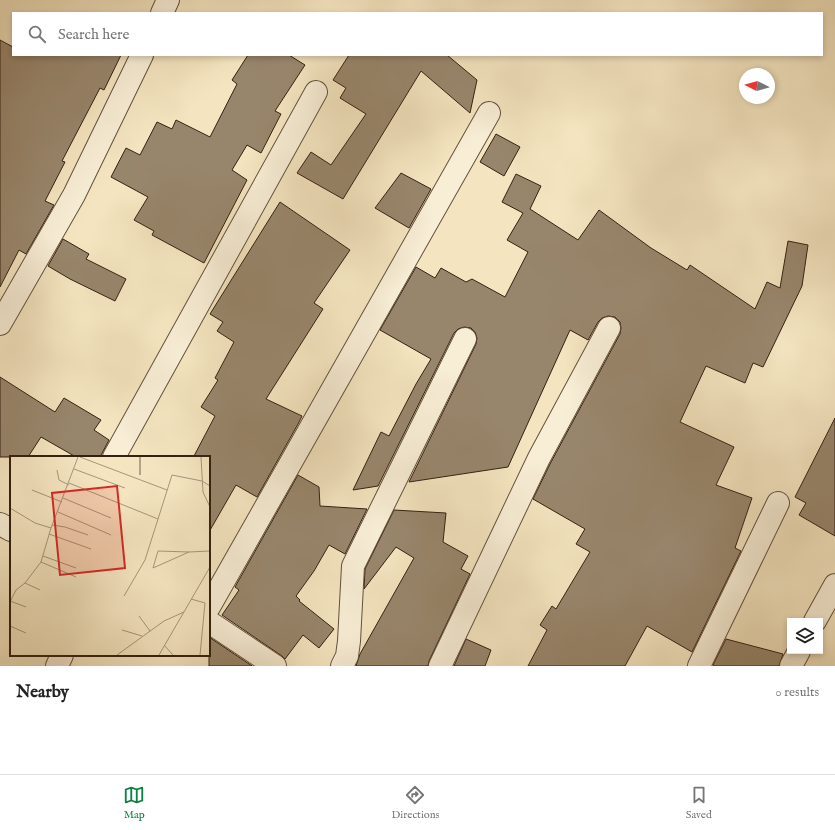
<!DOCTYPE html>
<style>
:root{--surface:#fff;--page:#f6f6f6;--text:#222;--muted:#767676;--line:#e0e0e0;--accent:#0b8043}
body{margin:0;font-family:"IM FELL English",serif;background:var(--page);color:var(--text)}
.controls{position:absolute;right:12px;bottom:12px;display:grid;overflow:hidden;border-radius:0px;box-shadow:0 2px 6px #0003}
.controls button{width:36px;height:36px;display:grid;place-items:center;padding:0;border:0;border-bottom:1px solid var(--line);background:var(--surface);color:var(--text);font:20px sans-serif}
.compass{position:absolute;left:739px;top:68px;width:36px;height:36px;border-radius:50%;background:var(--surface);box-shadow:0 2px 6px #0003;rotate:276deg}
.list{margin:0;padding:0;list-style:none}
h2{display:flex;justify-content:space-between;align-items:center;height:52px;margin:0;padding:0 16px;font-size:17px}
h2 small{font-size:13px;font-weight:400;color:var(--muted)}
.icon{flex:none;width:22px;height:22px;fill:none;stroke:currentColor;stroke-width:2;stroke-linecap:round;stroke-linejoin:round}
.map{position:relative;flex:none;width:835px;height:666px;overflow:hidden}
.search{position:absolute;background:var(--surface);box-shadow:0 2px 6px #0003;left:12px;right:12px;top:12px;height:44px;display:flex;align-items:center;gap:10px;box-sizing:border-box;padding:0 14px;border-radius:0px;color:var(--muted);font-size:15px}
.sheet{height:108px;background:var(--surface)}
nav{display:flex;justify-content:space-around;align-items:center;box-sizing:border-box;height:56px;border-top:1px solid var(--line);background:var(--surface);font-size:11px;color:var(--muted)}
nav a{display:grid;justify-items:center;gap:2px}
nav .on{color:var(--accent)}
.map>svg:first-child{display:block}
</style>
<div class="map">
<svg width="835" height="666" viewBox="0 0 835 666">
<rect width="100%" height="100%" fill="#f4e5c0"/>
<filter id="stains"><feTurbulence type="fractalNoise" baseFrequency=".005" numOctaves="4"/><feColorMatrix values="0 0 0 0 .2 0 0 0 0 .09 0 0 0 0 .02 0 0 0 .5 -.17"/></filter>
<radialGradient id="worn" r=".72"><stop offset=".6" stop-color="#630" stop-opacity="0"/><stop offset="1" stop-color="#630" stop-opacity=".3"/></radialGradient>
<path fill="#98866c" stroke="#342012" d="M0,40l13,7v8h108l-17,35 -4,-2 -38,73 3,1 -20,39 9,4 -28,49 -7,-4 -19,37z
M248,55h41l16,10 -30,46 6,3 -20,39 -14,-8 -15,25 15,10 -43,83 -52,-28 2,-4 -20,-11 14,-23 -37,-20 15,-29 14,7 17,-33 15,7 4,-9 34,17 27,-53 -5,-4z
M349,55h98l30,25 -7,33 -49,-42 -78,128 -46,-26 14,-21 20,13 35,-51 -26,-16 6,-10 -13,-8z
M496,134l24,13 -16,29 -24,-14z
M401,173l30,16 -22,39 -34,-20z
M516,174l25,12 -11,23 48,31 21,-30 52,38 36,22 3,-5 65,44 12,-27 13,6 8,-47 20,4 -6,41 -39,81 -10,-4 -8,20 -39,-17 -26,56 54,25 -18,38 36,13 -17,50 6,3 -49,101 -45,-26 -22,40h-97l19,-36 -7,-5 12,-19 4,3 34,-57 -14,-8 9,-15 -52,-30 17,-35 70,-130 1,-6 -1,-6 -5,-5 -7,-1 -6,2 -4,4 -10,18 -18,-10 -62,137 -99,15 67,-138 1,-6 -2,-6 -4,-4 -7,-1 -6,2 -4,4 -76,153 -25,4 28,-58 8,4 27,-52 15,-25 -51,-29 36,-63 19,11 6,-10 25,14 6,-3 33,18 23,-45 -21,-12 16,-27 -21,-11z
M280,202l70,48 -36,53 9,6 -57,90 36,17 -4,8 -41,73 -21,-12 -27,47v-75l-15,-1 21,-40 -14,-9 17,-27 -3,-2 19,-36 -17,-11 6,-9 -13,-8z
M63,239l26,15 -3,5 40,20 -11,22 -45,-22 -22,-13z
M0,377l55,35 9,-14 37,22 -7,10 15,10 -9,17h-24l-35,-20 -13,20h-28z
M835,418v118l-36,-21 7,-12 -11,-6z
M298,475l21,12 1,19 47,3 -22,45 -16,-9 -15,26 -18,25 4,4 -1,1 35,28 -15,19 -16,-13 -18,24 -3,-3 -60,-41 17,-25 -4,-3z
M394,510l52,3 -3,29 25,14 -7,13 9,5 -41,87 -1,5h-72l4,-12 54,-96 -18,-11 -32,42 1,-20z
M209,637l43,29h-43z
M466,639l25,11 -6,16h-31z
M726,639l57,15 -4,12h-64l-2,-1z"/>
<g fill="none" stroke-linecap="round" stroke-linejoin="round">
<g stroke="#64513e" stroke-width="24">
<path id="minor" d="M162,13l6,-13
M0,324l74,-129 68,-140
M114,457l202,-365
M0,524l11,6
M209,607l280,-494
M815,621l20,-36
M209,622l66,44
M57,666l5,-11
M342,666l5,-10 2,-15 4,-75 112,-227
M440,666l99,-208 70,-130
M699,666l79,-163
M791,666l8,-15"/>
</g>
<use href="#minor" stroke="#f8eed6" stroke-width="22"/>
</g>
<g transform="translate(10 456)">
<rect width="200" height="200" fill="#f4e5c0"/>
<path fill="none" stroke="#b3a285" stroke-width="2" d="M130,19v-18"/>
<path fill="none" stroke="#a7967a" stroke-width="1" d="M70,1l87,33M191,1l2,35 7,15M64,13l51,19M47,14l2,10 10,5M59,27l89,36M22,34l30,12M53,42l48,20M0,52l25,15 16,5M48,56l53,23M42,69l13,2 23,8M39,78l42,15M179,96l-31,-1 -5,17 36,-16 21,-1M33,100l33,12M31,106l35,15M15,127l15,7M114,140l21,-36 27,-85 30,6 8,5M181,143l14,4 -5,52M0,145l16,6M0,146l6,-12 9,-7 16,-21 10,-34 27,-71M129,160l11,15M0,170l16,7M112,174l20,6M154,189l9,10M107,199l47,-34 20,-9M149,199l51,-88"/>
<path fill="#d62828" fill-opacity="0.15" stroke="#d62828" stroke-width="2" d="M107,30l8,82 -65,7 -8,-82z"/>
<rect width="200" height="200" fill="none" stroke="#342012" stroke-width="2"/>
</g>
<rect width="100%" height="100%" filter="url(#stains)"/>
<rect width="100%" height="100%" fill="url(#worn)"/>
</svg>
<div class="controls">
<button><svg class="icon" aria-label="layers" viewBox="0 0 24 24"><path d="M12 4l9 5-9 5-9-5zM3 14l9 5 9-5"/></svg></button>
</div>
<svg class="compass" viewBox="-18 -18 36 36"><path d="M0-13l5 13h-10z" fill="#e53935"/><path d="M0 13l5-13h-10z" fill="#767676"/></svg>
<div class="search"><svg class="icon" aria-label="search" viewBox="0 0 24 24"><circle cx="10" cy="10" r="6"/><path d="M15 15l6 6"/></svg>Search here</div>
</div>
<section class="sheet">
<h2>Nearby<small>0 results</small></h2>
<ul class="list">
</ul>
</section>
<nav>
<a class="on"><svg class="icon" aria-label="map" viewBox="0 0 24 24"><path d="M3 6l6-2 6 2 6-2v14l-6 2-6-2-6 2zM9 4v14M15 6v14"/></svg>Map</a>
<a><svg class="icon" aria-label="directions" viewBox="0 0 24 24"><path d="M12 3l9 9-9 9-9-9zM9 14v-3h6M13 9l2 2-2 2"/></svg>Directions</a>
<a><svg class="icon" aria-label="saved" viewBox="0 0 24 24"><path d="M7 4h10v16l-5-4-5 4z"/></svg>Saved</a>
</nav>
